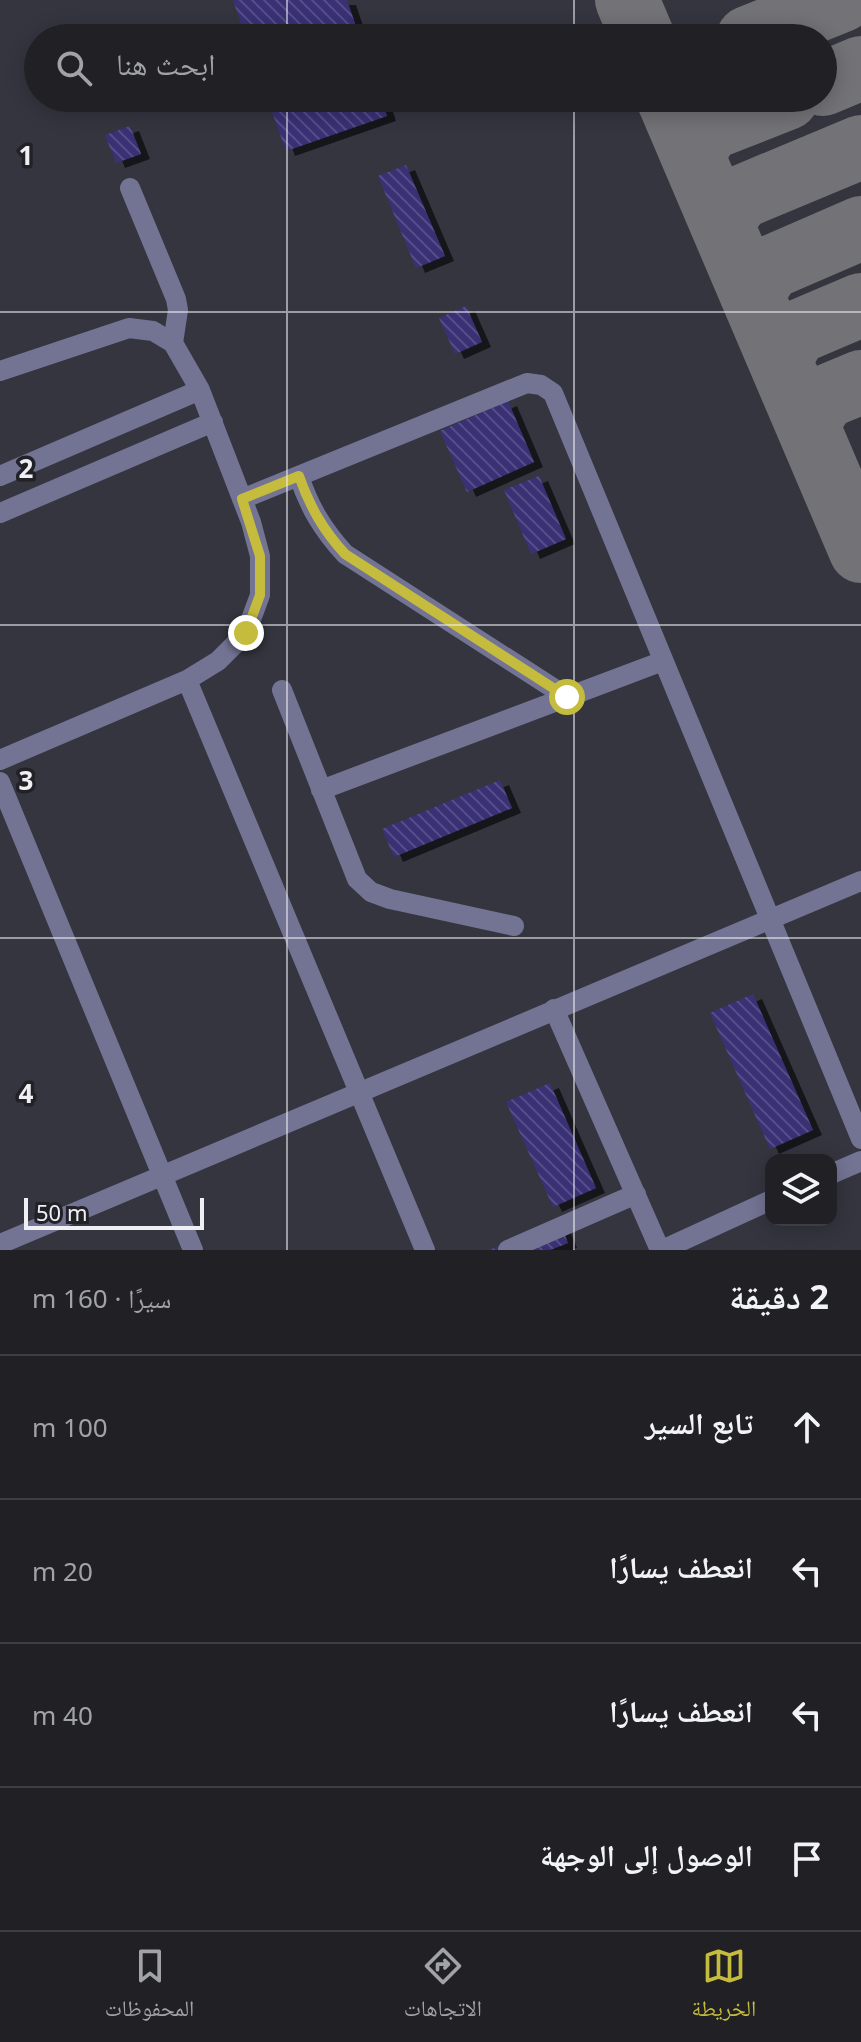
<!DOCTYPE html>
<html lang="ar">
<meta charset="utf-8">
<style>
:root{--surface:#202025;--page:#28282d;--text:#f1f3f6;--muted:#a2a3a7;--line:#3d3e42;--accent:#c5bc3d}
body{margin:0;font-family:"Noto Sans","Noto Naskh Arabic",sans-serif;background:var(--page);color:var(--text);direction:rtl}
.controls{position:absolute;right:24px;bottom:24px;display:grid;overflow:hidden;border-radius:16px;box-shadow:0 4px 20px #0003}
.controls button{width:72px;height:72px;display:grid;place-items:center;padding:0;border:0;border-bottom:2px solid var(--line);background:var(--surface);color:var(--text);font:40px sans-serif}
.scale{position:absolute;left:24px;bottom:20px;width:180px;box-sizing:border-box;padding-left:8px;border:4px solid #f0f0f4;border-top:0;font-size:22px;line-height:28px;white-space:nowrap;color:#f0f0f4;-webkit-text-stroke:6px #212127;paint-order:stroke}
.stop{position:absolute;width:24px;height:24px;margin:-18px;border:6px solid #c5bc3d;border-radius:50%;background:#fff}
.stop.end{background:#c5bc3d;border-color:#fff;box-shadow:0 2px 8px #0008}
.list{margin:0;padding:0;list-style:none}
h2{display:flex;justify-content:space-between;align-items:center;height:104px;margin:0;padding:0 32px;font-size:34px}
h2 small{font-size:26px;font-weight:400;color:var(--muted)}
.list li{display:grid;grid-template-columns:52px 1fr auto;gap:24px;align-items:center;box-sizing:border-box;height:144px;padding:0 32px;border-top:2px solid var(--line)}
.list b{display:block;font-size:30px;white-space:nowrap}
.list em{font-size:26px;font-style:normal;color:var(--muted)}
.icon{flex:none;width:44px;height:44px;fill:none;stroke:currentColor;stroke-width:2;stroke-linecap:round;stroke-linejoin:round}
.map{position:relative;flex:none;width:861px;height:1250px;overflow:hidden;direction:ltr}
.search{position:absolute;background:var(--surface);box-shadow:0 4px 20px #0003;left:24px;right:24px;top:24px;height:88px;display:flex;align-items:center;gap:20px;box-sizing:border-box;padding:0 28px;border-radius:44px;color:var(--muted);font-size:30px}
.sheet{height:680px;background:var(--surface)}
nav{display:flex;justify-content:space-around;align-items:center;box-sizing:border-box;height:112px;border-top:2px solid var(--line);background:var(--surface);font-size:22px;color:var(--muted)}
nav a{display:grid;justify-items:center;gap:4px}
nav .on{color:var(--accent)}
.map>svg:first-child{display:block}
</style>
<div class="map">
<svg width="861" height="1250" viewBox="0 0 861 1250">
<defs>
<pattern id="building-back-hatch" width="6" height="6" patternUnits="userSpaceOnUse" patternTransform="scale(2)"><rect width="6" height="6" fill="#393074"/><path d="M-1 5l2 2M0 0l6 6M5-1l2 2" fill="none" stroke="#564e88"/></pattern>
<filter id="shadow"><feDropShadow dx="9" dy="5" stdDeviation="0" flood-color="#0009"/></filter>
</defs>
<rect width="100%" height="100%" fill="#2b2b31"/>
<path fill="#353540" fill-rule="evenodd" d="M0,0h861v1250h-861zM38,38h785v60h-785zM771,1160h60v60h-60z"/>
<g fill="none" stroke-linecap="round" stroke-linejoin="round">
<path stroke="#727277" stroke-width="64" d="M627,0l16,38
M748,38l94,-38
M823,84l38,-16
M668,98l193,453
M693,155l15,-26 79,-31
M722,223l17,-25 122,-51
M752,295l17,-27 92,-40
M780,361l15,-28 66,-28
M807,423l18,-26 36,-15"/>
</g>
<path fill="url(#building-back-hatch)" filter="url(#shadow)" d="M233,0h114l13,38h-114z
M267,98h114l6,18 -101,35z
M130,126l11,28 -25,9 -11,-28z
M406,165l39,91 -29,12 -38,-92z
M466,306l16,36 -27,12 -16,-36z
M508,401l26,61 -67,30 -27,-61z
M539,476l27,63 -35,15 -27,-64z
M500,780l12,28 -118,49 -12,-28z
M753,994l60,136 -43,19 -60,-136z
M550,1083l46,105 -43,19 -47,-105z
M559,1221l9,22 -18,7h-61z"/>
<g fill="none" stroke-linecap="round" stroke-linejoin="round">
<path stroke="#737394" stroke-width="20" d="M130,188l46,111 2,11 -5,33
M0,371l129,-43 24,3 20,12 27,47 51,132 9,34v39l-14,38 -28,28 -31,19 -187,80
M0,476l200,-86
M299,476c10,31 24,54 46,78l222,143
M242,499l285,-116 14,2 12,8 308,746
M0,513l213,-91
M187,680l238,570
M282,690l75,189 14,13 19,7 124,27
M0,782l193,468
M321,790l342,-129
M554,1009l106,241
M831,1174l30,-13
M0,1244l861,-363
M508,1250l128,-56
M662,1250l109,-50"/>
</g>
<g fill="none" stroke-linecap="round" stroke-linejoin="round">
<path stroke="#c5bc3d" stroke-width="10" d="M246,633l14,-38v-39l-18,-57 57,-23c11,31 24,54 46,78l222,143"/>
</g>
<path fill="none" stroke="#f0f0f4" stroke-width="2" stroke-opacity="0.55" d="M287,0v38M574,0v38M287,98v1152M574,98v1152M0,312h861M0,625h861M0,938h861"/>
<g font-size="26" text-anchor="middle" font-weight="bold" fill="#f0f0f4" stroke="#212127" stroke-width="7" stroke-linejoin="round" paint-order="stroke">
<text x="26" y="165">1</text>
<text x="26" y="478">2</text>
<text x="26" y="790">3</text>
<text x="26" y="1103">4</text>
</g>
</svg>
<div class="controls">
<button><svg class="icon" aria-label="layers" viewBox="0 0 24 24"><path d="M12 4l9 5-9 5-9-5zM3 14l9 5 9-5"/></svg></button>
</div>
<div class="scale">50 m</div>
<div class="stop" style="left:567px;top:697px"></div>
<div class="stop end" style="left:246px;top:633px"></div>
<div class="search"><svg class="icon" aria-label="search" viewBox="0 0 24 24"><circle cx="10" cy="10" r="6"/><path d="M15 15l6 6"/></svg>ابحث هنا</div>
</div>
<section class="sheet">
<h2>2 دقيقة<small>سيرًا · 160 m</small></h2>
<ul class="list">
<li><svg class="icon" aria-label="ahead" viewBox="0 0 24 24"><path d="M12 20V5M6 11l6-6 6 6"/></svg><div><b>تابع السير</b></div><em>100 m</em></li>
<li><svg class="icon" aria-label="left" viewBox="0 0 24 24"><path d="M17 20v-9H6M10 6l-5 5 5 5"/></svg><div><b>انعطف يسارًا</b></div><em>20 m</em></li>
<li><svg class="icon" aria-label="left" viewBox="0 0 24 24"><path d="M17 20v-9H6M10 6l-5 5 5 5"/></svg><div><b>انعطف يسارًا</b></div><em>40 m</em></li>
<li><svg class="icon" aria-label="arrive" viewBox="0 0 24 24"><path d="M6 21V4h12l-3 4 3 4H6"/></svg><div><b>الوصول إلى الوجهة</b></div></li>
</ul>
</section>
<nav>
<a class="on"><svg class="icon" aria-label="map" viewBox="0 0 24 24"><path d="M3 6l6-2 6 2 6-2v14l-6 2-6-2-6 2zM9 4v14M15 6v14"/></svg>الخريطة</a>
<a><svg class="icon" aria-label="directions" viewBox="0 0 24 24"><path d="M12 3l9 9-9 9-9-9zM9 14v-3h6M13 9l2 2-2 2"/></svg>الاتجاهات</a>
<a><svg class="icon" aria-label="saved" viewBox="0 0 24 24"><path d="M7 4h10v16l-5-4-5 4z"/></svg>المحفوظات</a>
</nav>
